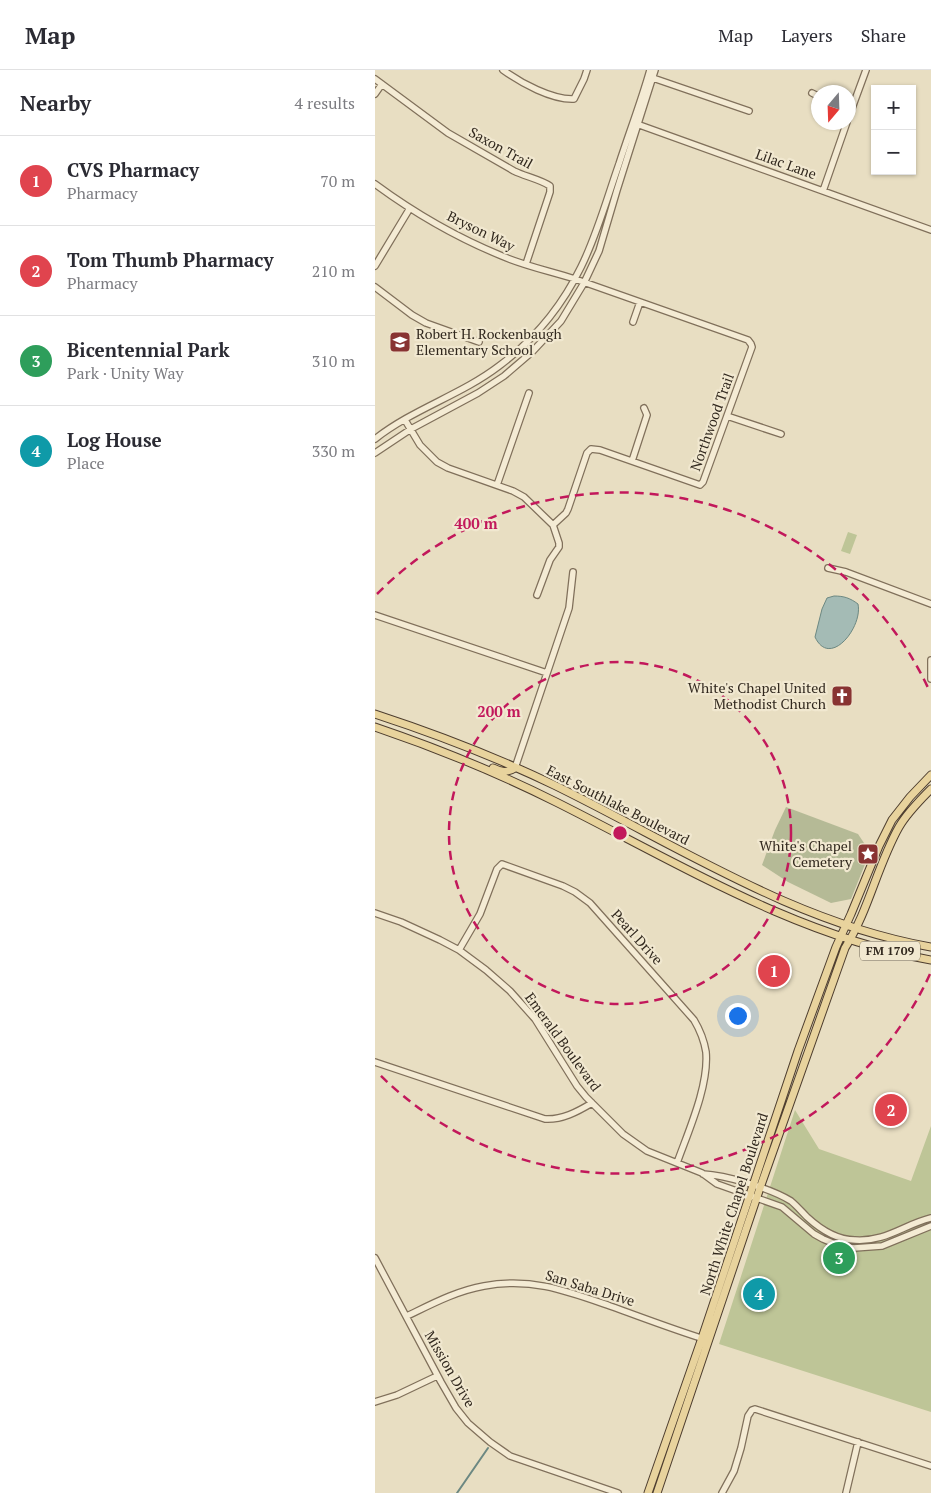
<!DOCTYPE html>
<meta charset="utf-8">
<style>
:root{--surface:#fff;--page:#f2f2f3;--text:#2b2b33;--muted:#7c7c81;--line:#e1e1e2;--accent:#db2777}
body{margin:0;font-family:"PT Serif",serif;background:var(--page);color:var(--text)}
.controls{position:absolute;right:15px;top:15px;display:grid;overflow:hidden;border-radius:0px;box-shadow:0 1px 4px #0004}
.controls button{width:45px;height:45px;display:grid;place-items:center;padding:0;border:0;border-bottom:1px solid var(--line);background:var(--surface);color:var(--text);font:25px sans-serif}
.compass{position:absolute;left:436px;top:15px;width:45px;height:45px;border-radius:50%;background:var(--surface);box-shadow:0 1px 4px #0004;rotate:199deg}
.you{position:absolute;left:362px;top:945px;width:18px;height:18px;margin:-12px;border:4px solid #fff;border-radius:50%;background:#1a73e8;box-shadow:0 0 0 8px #1a73e833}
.badge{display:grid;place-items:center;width:32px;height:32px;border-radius:50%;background:var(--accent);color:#fff;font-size:16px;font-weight:700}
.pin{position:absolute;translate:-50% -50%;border:2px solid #fff;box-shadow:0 1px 5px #0006}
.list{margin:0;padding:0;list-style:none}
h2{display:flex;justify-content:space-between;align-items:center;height:65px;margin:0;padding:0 20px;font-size:21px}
h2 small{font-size:16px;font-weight:400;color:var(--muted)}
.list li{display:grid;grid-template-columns:32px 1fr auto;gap:15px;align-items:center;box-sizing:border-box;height:90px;padding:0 20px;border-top:1px solid var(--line)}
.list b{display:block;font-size:19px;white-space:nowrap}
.list p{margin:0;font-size:16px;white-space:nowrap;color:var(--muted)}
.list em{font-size:16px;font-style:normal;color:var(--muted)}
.map{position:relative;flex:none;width:556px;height:1423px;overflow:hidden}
header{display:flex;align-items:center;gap:30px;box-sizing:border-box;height:70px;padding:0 25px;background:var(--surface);border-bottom:1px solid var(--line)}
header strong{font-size:24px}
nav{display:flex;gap:28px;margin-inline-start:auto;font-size:18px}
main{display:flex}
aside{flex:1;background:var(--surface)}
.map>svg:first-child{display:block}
</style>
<header>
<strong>Map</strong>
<nav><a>Map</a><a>Layers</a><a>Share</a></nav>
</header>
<main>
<aside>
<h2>Nearby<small>4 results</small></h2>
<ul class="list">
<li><span class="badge" style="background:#e0444e">1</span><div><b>CVS Pharmacy</b><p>Pharmacy</p></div><em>70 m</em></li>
<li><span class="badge" style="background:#e0444e">2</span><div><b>Tom Thumb Pharmacy</b><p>Pharmacy</p></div><em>210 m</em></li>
<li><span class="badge" style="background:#2e9e5b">3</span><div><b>Bicentennial Park</b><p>Park · Unity Way</p></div><em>310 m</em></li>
<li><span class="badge" style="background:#0f9aa8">4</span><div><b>Log House</b><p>Place</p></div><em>330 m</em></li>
</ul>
</aside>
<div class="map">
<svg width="556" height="1423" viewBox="0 0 556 1423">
<rect width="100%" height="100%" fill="#e8dec2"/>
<path fill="#bec597" d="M473,462l9,3 -7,19 -9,-3z
M420,1040l24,39 92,32 20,-55v286l-212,-68z"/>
<path fill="#b5ba96" d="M411,737l72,27 12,18 -19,47 -20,4 -43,-21 -26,-17 13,-35z"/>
<path fill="#a4bbb5" stroke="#6c8882" d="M459,526c10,0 16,2 24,8 5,23 -28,65 -43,33l7,-28 5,-11z"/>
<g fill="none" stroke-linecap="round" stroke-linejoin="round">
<path stroke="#6c8882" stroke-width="2" d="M82,1423l31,-45"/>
<g stroke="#80705b" stroke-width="8">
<path id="minor" d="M128,0c18,13 49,30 71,29l10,-20 3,-9
M275,7l99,34
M0,9l73,54 66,38c10,5 28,9 36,15v6l-24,72
M437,23l6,3
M0,24l7,-10
M473,49l18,-49
M259,53l297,107
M0,114c38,28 83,54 127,72 23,10 48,15 73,23l173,61 3,4 1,3 -49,135 -3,3 -100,-35 -9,-1 -4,4 -19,56 -2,4 -13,12
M448,121l24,-69
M0,196l35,-58
M0,217l37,28 14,8 53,19
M258,252l7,-20
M352,346l54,18
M30,350l15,25 17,17 11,6 65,23 11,6 29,28 6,18v4l-9,13 -13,35
M0,369c38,-30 86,-44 124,-73 35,-26 63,-60 82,-99 16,-32 26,-69 38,-103 10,-31 22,-62 31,-94
M0,383l36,-24 67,-36 26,-17 28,-24 29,-31 23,-38 15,-32 18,-61 38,-120
M257,391l15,-46 -3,-7
M122,415l32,-92
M453,498l18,4 85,32
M0,545l172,58
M556,590v19
M140,698l54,-160 4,-36
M0,843l26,9 39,18 19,10 27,20 24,21 25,28 42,67 9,11 37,37 24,17 55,22 15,11 65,23 32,27 9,5 17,7 14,2 28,-2 49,-20
M84,880l21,-36 17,-45 5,-5 61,22 12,6 15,11 104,117c6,10 10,20 12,32 3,34 -18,80 -29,111
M0,992l170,57c17,1 32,-7 47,-16
M328,1104c23,1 69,15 88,27 6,5 11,11 16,16 13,12 30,23 48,23 31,2 48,-15 76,-22
M0,1188l66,124 15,26 12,15 22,19 20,14 108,37
M32,1246c25,-12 49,-25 77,-30 47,-9 83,5 126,20 31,11 62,23 94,33
M0,1332l22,-7 40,-19
M347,1423l12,-22 7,-23 7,-32 4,-6 3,-1 176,57
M471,1423l12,-51"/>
</g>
<g stroke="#4e3e2f" stroke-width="9">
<path id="major" d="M0,644c61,20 121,43 179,71 123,60 240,138 377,162
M0,657c62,21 123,46 181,75 122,61 240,134 375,158
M118,698c8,4 14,5 22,0
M273,1423l54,-155 96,-287 38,-104 15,-33 28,-68 13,-26 18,-23 21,-22
M282,1423l103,-305 85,-240c24,-38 32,-82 54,-121 8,-14 21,-27 32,-38"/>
</g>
<use href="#minor" stroke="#f4ebd4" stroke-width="5.5"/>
<use href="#major" stroke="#e8d39d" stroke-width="7"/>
</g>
<g fill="none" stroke="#c2185b" stroke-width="2.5" stroke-dasharray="9 6">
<circle cx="245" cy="763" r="171"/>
<path d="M555 904A341 341 0 0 1 2 1002M2 524A341 341 0 0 1 555 622"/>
</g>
<defs>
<g id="school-square" transform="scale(1.125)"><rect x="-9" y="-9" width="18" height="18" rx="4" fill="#883332" stroke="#f1e8d0"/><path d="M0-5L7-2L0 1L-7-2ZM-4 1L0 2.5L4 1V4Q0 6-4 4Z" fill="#fff"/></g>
<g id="church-square" transform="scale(1.125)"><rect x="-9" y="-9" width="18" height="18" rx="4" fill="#883332" stroke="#f1e8d0"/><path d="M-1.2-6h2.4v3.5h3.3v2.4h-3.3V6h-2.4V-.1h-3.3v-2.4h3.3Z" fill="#fff"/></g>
<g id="sight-square" transform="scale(1.125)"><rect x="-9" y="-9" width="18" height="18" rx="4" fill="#883332" stroke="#f1e8d0"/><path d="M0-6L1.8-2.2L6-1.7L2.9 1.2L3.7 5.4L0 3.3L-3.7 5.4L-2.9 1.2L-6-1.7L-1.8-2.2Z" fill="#fff"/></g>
</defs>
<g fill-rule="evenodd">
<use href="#school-square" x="25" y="272"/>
<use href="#church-square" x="467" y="626"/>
<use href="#sight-square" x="493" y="784"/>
</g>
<g text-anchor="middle" stroke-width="4.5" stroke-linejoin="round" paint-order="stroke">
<rect fill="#f1e8d0" stroke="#6b6253" stroke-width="1" x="485" y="871.5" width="60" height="19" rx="4"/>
<g font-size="12" font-weight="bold" fill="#31281e">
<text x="515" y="885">FM 1709</text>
</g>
<g font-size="14" fill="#31281e" stroke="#f1e8d0">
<text transform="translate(126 78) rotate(29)" y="5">Saxon Trail</text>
<text transform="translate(411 94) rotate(20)" y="5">Lilac Lane</text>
<text transform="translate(106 161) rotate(26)" y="5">Bryson Way</text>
<text transform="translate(337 352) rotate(-70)" y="5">Northwood Trail</text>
<text transform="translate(243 735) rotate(27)" y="5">East Southlake Boulevard</text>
<text transform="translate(262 867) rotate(48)" y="5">Pearl Drive</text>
<text transform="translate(188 972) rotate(54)" y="5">Emerald Boulevard</text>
<text transform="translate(359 1134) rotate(-72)" y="5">North White Chapel Boulevard</text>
<text transform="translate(215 1218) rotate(17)" y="5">San Saba Drive</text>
<text transform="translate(75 1299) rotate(60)" y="5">Mission Drive</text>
</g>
<g font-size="14" fill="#31281e" stroke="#f1e8d0" text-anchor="end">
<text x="41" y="269" text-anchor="start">Robert H. Rockenbaugh<tspan x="41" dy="16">Elementary School</tspan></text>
<text x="451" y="623">White's Chapel United<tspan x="451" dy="16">Methodist Church</tspan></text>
<text x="477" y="781">White's Chapel<tspan x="477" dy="16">Cemetery</tspan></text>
</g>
</g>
<circle cx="245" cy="763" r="8" fill="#c2185b" stroke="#f1e8d0" stroke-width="2.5"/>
<g font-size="15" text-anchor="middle" font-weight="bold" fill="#c2185b" stroke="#f1e8d0" stroke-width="4.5" stroke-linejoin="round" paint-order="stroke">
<text x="101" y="459">400 m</text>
<text x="124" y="647">200 m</text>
</g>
</svg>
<div class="controls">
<button>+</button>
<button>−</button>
</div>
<svg class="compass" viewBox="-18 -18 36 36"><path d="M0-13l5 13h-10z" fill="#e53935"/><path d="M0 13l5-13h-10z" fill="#7c7c81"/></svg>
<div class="you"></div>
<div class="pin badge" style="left:399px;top:901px;background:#e0444e">1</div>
<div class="pin badge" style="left:516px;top:1040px;background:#e0444e">2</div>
<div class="pin badge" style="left:464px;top:1188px;background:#2e9e5b">3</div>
<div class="pin badge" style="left:384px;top:1224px;background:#0f9aa8">4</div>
</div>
</main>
